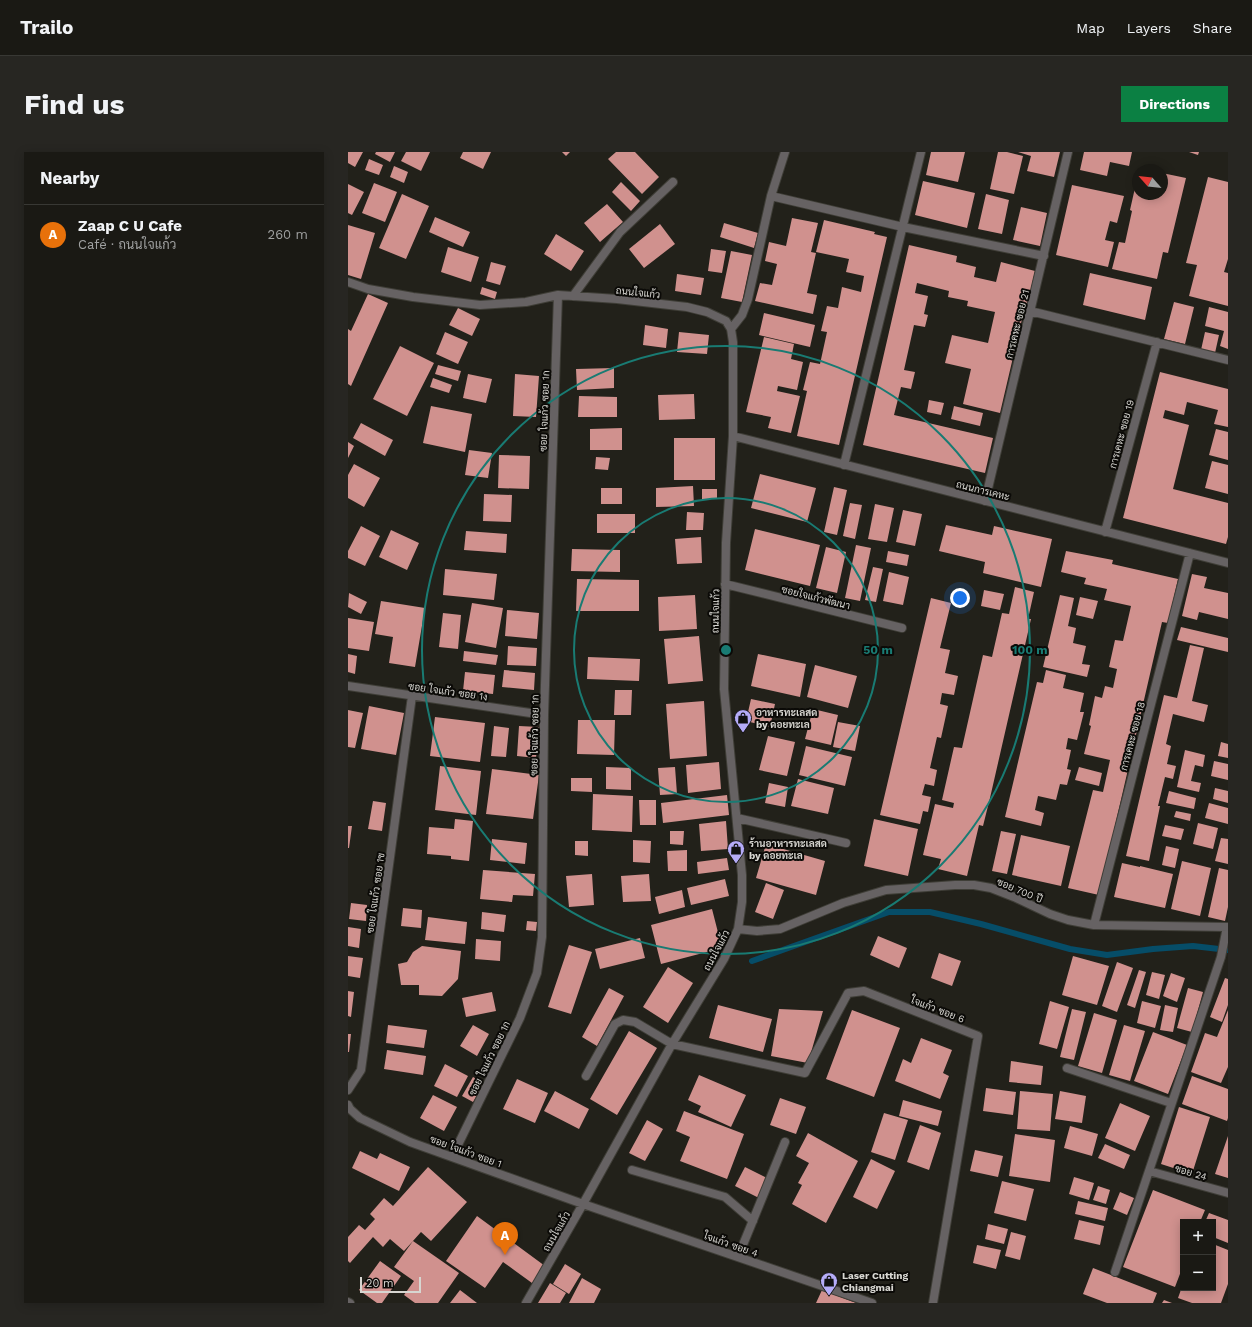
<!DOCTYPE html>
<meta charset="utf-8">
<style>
:root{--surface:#1a1914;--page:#272622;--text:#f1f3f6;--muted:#9fa0a0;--line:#383834;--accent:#0b8043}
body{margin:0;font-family:"Work Sans",Sarabun,sans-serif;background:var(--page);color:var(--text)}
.controls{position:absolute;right:12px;bottom:12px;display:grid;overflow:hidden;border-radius:0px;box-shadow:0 2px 10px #0003}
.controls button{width:36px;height:36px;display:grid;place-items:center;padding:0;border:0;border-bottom:1px solid var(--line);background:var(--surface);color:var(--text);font:20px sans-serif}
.compass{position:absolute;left:784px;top:12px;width:36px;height:36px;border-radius:50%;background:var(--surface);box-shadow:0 2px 10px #0003;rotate:297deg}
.scale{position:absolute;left:12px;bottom:10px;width:61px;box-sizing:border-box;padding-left:4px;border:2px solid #d7d6d1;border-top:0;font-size:11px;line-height:14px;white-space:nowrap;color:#d7d6d1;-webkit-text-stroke:3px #0b0a07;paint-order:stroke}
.you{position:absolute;left:612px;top:446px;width:14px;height:14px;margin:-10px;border:3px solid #fff;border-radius:50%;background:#1a73e8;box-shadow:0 0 0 6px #1a73e833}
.badge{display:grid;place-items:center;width:26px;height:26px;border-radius:50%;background:var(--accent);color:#fff;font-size:13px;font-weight:700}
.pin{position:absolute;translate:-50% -33px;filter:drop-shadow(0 1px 2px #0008)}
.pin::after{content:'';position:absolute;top:21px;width:14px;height:12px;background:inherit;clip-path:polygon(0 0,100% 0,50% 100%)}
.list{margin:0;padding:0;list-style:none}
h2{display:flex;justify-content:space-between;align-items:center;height:52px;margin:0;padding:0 16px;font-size:17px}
h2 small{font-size:13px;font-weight:400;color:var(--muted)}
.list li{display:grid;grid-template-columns:26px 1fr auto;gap:12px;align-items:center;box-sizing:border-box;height:60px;padding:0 16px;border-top:1px solid var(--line)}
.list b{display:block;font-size:15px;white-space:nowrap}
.list p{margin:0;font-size:13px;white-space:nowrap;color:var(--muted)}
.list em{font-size:13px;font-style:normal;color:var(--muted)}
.map{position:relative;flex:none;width:880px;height:1151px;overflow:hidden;border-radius:0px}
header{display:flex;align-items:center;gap:24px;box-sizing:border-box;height:56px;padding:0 20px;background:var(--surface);border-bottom:1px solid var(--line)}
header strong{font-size:19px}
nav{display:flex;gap:22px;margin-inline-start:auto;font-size:14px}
.intro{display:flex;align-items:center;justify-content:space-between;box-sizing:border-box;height:96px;padding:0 24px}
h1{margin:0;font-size:28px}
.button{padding:10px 18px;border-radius:0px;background:var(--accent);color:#fff;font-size:14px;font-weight:700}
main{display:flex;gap:24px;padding:0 24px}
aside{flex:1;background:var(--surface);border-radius:0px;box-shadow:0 2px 10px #0003}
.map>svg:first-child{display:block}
</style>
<header>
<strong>Trailo</strong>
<nav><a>Map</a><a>Layers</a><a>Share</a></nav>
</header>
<div class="intro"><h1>Find us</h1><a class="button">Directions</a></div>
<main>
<aside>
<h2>Nearby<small></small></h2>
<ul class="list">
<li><span class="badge" style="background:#e8710a">A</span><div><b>Zaap C U Cafe</b><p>Café · ถนนใจแก้ว</p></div><em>260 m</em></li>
</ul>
</aside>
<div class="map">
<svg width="880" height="1151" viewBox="0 0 880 1151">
<rect width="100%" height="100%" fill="#22211a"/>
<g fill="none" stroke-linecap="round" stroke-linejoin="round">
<path stroke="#064d68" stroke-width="6" d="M404,809l137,-49h41l51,12 89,25 37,6 46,-6 40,-3 35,4"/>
</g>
<path fill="#d0918e" d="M0,0h15l-8,15 -7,-4z
M28,0h19l-5,10 -15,-8z
M58,0h24l-9,19 -20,-10z
M115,0h28l-8,17 -23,-11z
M214,0h8l-4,4z
M268,0h19l24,25 -17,17 -34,-35z
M583,0h34l-7,30 -32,-7z
M650,0h9l16,4 -9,38 -24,-5z
M670,0h42l-6,25 -27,-6 4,-15z
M736,0h48l-3,14 -19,-4 -3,14 -27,-6z
M841,0h10l-1,3z
M21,7l14,6 -4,10 -14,-5z
M46,14l14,6 -4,11 -14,-6z
M814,21l24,5 -18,75 -5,-1 -6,27 -45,-10 7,-27 6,1 7,-32 -2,-1 7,-31 1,15h24z
M860,25l20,5v77l-4,13 4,1v33l-39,-10 8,-31 -11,-2z
M575,29l52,12 -8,35 -52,-13z
M273,30l19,19 -9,10 -19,-19z
M26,31l23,9 -12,30 -23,-9z
M0,32l16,8 -12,23 -4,-2z
M724,33l52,11 -7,27 -7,-2 -5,19 9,2 -6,25 -52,-12z
M54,42l27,12 -23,53 -27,-11z
M638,42l23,6 -7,34 -24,-5z
M259,52l16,18 -23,20 -16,-19z
M673,55l26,6 -7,33 -27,-6z
M87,65l35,15 -7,15 -34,-15z
M444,66l26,5 -7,29 5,1 -9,40 10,2 -4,19 -58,-13 5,-18 12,2 5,-21 -12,-3 4,-19 17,4z
M476,68l51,12 -1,2 13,3 -48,208 -42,-9 10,-45 -4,-1 7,-28 10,2 7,-32 -6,-1 6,-25 11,2 4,-21 19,5 3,-16 -18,-4 3,-13 -33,-7z
M376,71l34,10 -4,15 -34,-11z
M312,72l15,20 -31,24 -15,-19z
M0,73l27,8 -14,46 -13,-4z
M208,82l28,17 -13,20 -27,-17z
M561,93l48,11 -1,6 20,5 -2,10 22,5 5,-20 34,9 -11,48h-2l-22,94 -37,-9 8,-35 -26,-6 7,-28 36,8 7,-31 -28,-6 1,-5 -20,-4 1,-6 -32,-8 -2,10 13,3 -4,18 4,1 -3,12 -11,-2 -10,45 11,2 -4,17 -10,-2 -7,28 99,23 -8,35 -122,-28z
M100,95l31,10 -8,25 -30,-10z
M363,97l15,2 -4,22 -14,-2z
M383,99l21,4 -10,47 -21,-4z
M143,110l15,4 -6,19 -14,-4z
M742,121l62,14 -7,33 -62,-15z
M329,122l27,4 -3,17 -26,-4z
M134,135l15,5 -2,7 -15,-5z
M20,142l20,9 -37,83 -3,-2v-55l3,2z
M826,150l20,5 -9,37 -21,-5z
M861,155l19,5v37l-8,-3 4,-15 -19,-5z
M110,156l22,11 -8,17 -23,-11z
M416,161l51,12 -5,22 -51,-12z
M297,173l23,4 -2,19 -23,-3z
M97,180l23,10 -10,22 -22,-10z
M331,180l30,3 -2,19 -30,-2z
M857,180l14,3 -4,18 -14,-3z
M416,185l30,7 -3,15 12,3 -6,28 -19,-4 -1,5 23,5 -9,37 -23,-5 3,-11 -25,-5z
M52,194l34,17 -27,53 -34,-17z
M90,213l23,6 -3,10 -23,-7z
M266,216v20l-37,2 -1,-21z
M812,220l68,17v38l-14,-3 4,-14 -31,-8 -3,13 -19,-5 -2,8 26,7 -16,64 55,14v34l-2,7 -103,-26z
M120,222l24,5 -6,24 -23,-5z
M167,222l24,2 -3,41 -23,-1z
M85,226l19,7 -3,8 -19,-6z
M346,242l1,25 -36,1 -1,-25z
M231,244l38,1v20h-39z
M581,248l15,3 -3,12 -14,-3z
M83,254l41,8 -7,38 -42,-9z
M606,254l29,7 -3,13 -29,-7z
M13,271l32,17 -8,16 -32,-18z
M274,276v22h-32v-21z
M868,277l12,3v28l-19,-5z
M326,286h41v42h-41z
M0,290l6,4 -6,12z
M121,298l23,3 -4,25 -23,-3z
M151,303l31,1 -1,33 -31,-1z
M248,305l14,1 -2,12 -13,-1z
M864,309l16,4v29l-23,-6z
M6,312l26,14 -16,29 -16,-9v-23z
M412,322l56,14 -9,34 -56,-14z
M345,334l1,20 -38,1v-19z
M486,335l13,3 -10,45 -13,-3z
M253,336h21v16h-21z
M354,337h15v10h-15z
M136,342l28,1 -1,27 -28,-1z
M502,351l12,2 -7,34 -12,-3z
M527,352l19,4 -7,34 -19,-3z
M555,358l19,4 -7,32 -19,-4z
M339,360l17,1 -1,17h-17z
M249,362h38v19h-38z
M598,373l46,10 2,-9 58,13 -11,48 -58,-14 2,-11 -46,-11z
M13,374l19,10 -15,30 -17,-8v-7z
M407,377l65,16 -10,41 -65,-16z
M43,378l28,13 -12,27 -28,-13z
M118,379l41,3 -1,19 -42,-3z
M353,385l1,26 -25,1 -2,-25z
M508,393l15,3 -11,53 -15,-3z
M478,395l20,5 -9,41 -21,-5z
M224,397l48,1v22l-49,-1z
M540,399l21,4 -2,11 -21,-4z
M718,399l47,9 -1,4 66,15 -10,44 -6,-1 -63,273 -31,-7 25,-98 10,2 7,-32 -26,-6 7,-28 -2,-1 6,-29 7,2 3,-12 8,2 4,-19 -8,-2 6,-27 8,1 8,-35 -27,-6 3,-11 -23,-5 2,-6 -25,-6z
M525,415l10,2 -7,33 -11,-2z
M97,417l52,5 -3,26 -51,-5z
M541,420l20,5 -6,28 -20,-4z
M844,422l15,3 -3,11 24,5v26l-29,-7 -2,8 -15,-4z
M229,427l62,1v31h-63z
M667,435l19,5 -6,27h3l-41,179 -7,28 -4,-1 -12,51 -29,-7 3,-10 -18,-4 12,-51 18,4 1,-5 -12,-3 12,-53 8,1 21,-93 9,2 10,-44 7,1z
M636,438l20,4 -4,16 -19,-4z
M1,441l18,9 -6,12 -13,-7z
M347,443l2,34 -38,2 -1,-34z
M712,443l14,3 -6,28 8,2 -3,15 13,3 -4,18 8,1 -3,12 -44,-10z
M732,445l18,4 -5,18 -17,-4z
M583,446l20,5 -11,45 10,2 -5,23 13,3 -4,19 -12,-2 -2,11 8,2 -7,32 -4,-1 -7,31 7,2 -3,16 -9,-2 -3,11 9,2 -3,15 -5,-1 -3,13 -40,-9z
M33,449l44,7 -10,59 -26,-4 4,-26 -18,-3z
M124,451l31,5 -7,40 -31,-6z
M159,458l32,3 -2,26 -32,-3z
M95,461l18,2 -3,34 -19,-2z
M0,466l26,4 -5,29 -21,-3z
M833,475l47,11v14l-51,-12z
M351,484l4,45 -35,3 -4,-45z
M842,493l14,3 -12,53 16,4 -4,17 -31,-8 -7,30 5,2 -4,18 9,2 -3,13 -8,-2 -7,29h2l-11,55 -23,-5 38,-161 13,3z
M160,494l29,2 -1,18 -29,-1z
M116,499l34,4 -2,10 -33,-4z
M0,502l9,2 -2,18 -7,-2z
M410,502l48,10 -6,33 -49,-11z
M240,505l52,2 -1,22 -52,-2z
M467,513l42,11 -9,32 -41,-11z
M156,518l31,3 -1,17 -32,-3z
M698,518l20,5 -3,13 21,5 -4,19h4l-7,28 -9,-2 -2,11 5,1 -4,19 4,1 -4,15 -7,-1 -4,16 -18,-4 -3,14 9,3 -3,13 -36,-9 32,-135 6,1z
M117,520l30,3 -2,19 -30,-3z
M267,538h17l-1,25h-17z
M403,547l24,5 -5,23 -24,-6z
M356,549l3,55 -37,3 -4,-55z
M21,554l35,7 -8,42 -35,-6z
M465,557l25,6 -7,30 -26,-6z
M0,558l15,3 -8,35 -7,-1z
M87,565l50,6 -5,39 -50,-6z
M230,568h37l-1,35 -37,-1z
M490,570l22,4 -5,25 -22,-4z
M146,574l15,2 -3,29 -15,-1z
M171,574l20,1 -3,31 -19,-2z
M420,584l27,6 -8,34 -28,-6z
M873,590l7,2v14l-10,-2z
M458,594l46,11 -7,29 -46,-11z
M837,598l20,5 -2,12 -8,-2 -4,16 10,2 -2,9 -22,-5z
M866,609l14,3v16l-17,-4z
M371,610l2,27 -33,4 -2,-28z
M92,614l41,5 -5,44 -41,-5z
M258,615l25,1v22l-25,-1z
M327,615l2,27 -17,1 -2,-27z
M731,615l23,6 -3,13 -24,-6z
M144,617l47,6 -6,44 -47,-5z
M223,626h21v14l-21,-1z
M450,627l36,9 -6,26 -37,-8z
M421,631l19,4 -3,20 -20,-4z
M867,636l13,3v12l-15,-4z
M821,639l27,7 -2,11 -28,-6z
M245,642l40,2 -1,36 -40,-2z
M379,643l2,20 -66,8 -2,-20z
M291,648h17v25h-16z
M25,649l13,2 -4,28 -14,-2z
M861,651l19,5v16l-23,-6z
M828,659l15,3 -1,7 -16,-4z
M107,667l18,2 -4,40 -18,-2v-3l-24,-2 2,-27 25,2z
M526,667l44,10 -10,47 -44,-10z
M378,669l2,28 -27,2 -2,-27z
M850,671l20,5 -5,21 -20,-5z
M817,673l19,4 -3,11 -19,-4z
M0,674h4l-3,22h-1z
M322,679h14l-1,14 -13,-1z
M653,679l15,3 -9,40 -15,-3z
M673,683l49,11 -9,40 -49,-11z
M873,686l7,1v25l-13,-3z
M144,687l35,4 -2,21 -35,-4z
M285,688l18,1 -1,22 -17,-1z
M227,689h13v15l-13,-1z
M418,692l59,17 -9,34 -60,-17z
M818,694l13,3 -4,19 -13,-3z
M339,698v21h-19l-1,-20z
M379,706l2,12 -31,4 -1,-12z
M834,709l29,7 -11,48 -29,-7z
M774,711l18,4v-1l33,8 -8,34 -51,-11z
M871,716l9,2v37l-3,14 -17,-4z
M135,718l52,4 -2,22 -20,-1 -1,7 -32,-3z
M244,722l2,31 -25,2 -3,-31z
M301,722l2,27 -28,1 -2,-26z
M377,727l4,17 -38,9 -4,-17z
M418,731l18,7 -11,29 -18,-7z
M334,738l3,17 -26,7 -4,-17z
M3,751l16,2 -1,16 -17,-2z
M55,756l19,2 -1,18 -20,-2z
M364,757l10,39 -61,16 -10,-39z
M134,760l24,3 -2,17 -23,-3z
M80,765l39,5 -2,22 -40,-4z
M179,769l10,1 -1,9 -10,-1z
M0,775l13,2 -2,19 -11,-2z
M530,784l29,12 -8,20 -29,-13z
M292,786l5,20 -45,11 -5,-20z
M128,787l25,2 -1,20 -25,-2z
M221,793l23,7 -21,62 -23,-7z
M74,794l39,5 -3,28 -16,17 -23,-1v-10h-18l-3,-21 9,-2 6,-10z
M591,801l22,8 -9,25 -21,-8z
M0,804l15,2 -3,20 -12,-2z
M725,804l36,10 -12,39 -35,-10z
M769,810l16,6 -16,44 -15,-6z
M320,815l25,16 -25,40 -25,-16z
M791,818l7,2 -11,36 -8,-3z
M804,820l13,3 -6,24 -13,-4z
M823,821l14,5 -8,24 -14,-6z
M877,826l3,1v26l-6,17 -12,-5z
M261,836l15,8 -27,50 -15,-9z
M840,836l15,4 -11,40 -15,-4z
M0,839l6,1 -3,25 -3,-1z
M144,840l4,19 -30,6 -4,-19z
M702,849l19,6 -12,42 -18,-5z
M794,849l19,5 -6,22 -18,-5z
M370,853l54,14 -9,33 -54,-14z
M817,853l13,3 -5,24 -13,-2z
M431,857l44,2 -15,52 -37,-7z
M724,857l14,3 -12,48 -14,-3z
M504,858l48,18 -26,69 -48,-18z
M880,858v57l-7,16 -30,-11 14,-39 12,4z
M746,861l23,7 -15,53 -24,-7z
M40,873l39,5 -3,18 -38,-5z
M125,873l16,9 -12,22 -17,-10z
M776,873l21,6 -15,50 -21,-6z
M281,879l28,17 -40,67 -27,-16z
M805,880l34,13 -19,49 -34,-13z
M0,882h3l-2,18h-1z
M573,886l31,12 -9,23 6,3 -9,23 -45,-18 8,-22 8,4z
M39,898l39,6 -3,19 -39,-6z
M663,909l32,5 -2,19 -32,-3z
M97,912l23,12 -11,21 -23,-11z
M351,923l47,20 -15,32 -33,-15 3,-6 -13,-6z
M844,924l36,13v29l-1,3 -45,-17z
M125,925l11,6 -11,19 -11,-6z
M169,927l31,14 -13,30 -32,-14z
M638,936l30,4 -3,23 -30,-4z
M207,939l34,18 -10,20 -35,-18z
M672,939l33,3 -3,37 -33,-2z
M712,939l26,5 -4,27 -27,-4z
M85,943l24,12 -13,24 -24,-13z
M432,946l26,9 -10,27 -26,-9z
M555,948l39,11 -4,15 -39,-10z
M772,951l30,13 -15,35 -30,-13z
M831,955l31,10 -18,57 -31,-10z
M336,959l60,23 -17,45 -47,-18 10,-24 -14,-6z
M536,961l24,7 -13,40 -24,-8z
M299,968l16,9 -18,32 -16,-8z
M572,973l21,8 -12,37 -22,-8z
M722,974l28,8 -6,22 -28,-8z
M460,981l50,28 -32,62 -34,-19 10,-19 -4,-2 11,-20 -13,-7z
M667,982l40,6 -5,42 -41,-6z
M880,984v42l-13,-4z
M757,992l25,11 -6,14 -26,-11z
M627,998l28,6 -5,21 -28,-6z
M12,999l17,8 3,-6 30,14 -11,24 -47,-23z
M523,1007l24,12 -18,38 -24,-12z
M80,1015l39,35 -36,39 -10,-9 -17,19 -14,-12 -7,8 -10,-10 -23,26 -2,-2v-24l11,-12 6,5 10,-11 -5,-5 14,-16 9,8z
M397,1015l24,12 -10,19 -24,-12z
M726,1025l20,6 -5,17 -20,-6z
M654,1029l32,8 -8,32 -32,-8z
M750,1034l12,4 -4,14 -13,-4z
M805,1038l52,20 -5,12h-17v44l-8,21 -52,-20z
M772,1040l14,6 -7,17 -14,-6z
M730,1049l30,7 -3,13 -30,-7z
M861,1061l19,7v23l-15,-6v-15h-8z
M129,1064l68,50 -13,17 -29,-21 -18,26 -39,-27z
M731,1068l25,6 -4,19 -26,-6z
M640,1072l20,5 -4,15 -19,-5z
M663,1080l15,4 -6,24 -15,-4z
M65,1089l46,32 -21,30h-23l-11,-8 10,-14 -20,-14z
M865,1092l15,6v34l-7,19h-29l-14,-5 5,-14v4h30z
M629,1093l24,5 -5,19 -23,-6z
M32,1109l21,15 -19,27h-5l-18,-13z
M217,1112l16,10 -12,20 -16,-10z
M745,1116l64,25 -4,10h-46l-24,-9z
M234,1126l19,11 -7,14h-25z
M202,1131l16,10 -6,10h-22z
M112,1138l17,13h-27z
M474,1138l34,13h-40z
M816,1148l8,3h-10z"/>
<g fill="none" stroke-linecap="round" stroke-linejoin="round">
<g stroke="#3f3e37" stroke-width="10">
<path id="street" d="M423,44l132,31 141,29
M0,130l20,7 45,8 67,8 46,-3 32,-7 59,4 70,8 20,5 19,9 5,8 2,13v94l-7,107 -2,146 18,186v27l-4,27 -14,30 -52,85 -89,160 -57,99
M225,144l47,-64 53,-50
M682,159l198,49
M383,177l11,-14 6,-16 23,-103 14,-44
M385,284l495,127
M496,313l77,-313
M637,349l83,-349
M757,380l52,-190
M377,432l177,44
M0,534l196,29
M389,666l109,25
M746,773l96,-372
M390,777l19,2 23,-2 63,-26 43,-13 69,-5h19l17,3 23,9 36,17 18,6 26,5 134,2
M719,916l104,35
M238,924l29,-52 8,-4 12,2 37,22 133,29 43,-80 16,-2 114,45 -45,267
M0,938l13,-20 51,-374
M0,953l2,4 10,9 50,24 173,62 289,99
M104,1005l68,-139 17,-45 5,-36 2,-222 14,-420
M284,1018l93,27 28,24
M801,1019l79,22
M390,1105l47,-115
M767,1120l106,-315 6,-30
M0,1150l2,1"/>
</g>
<use href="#street" stroke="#666263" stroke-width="8"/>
</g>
<g fill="none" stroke="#197b73" stroke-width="2">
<circle cx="378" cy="498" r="152"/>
<circle cx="378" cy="498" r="304"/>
</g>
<defs>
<g id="shop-pin" transform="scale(0.9)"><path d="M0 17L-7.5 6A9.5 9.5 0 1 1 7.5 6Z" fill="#b5acf8" stroke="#0b0a07"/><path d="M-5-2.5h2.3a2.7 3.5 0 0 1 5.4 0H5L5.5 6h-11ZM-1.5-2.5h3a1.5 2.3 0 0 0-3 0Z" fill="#111"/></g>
</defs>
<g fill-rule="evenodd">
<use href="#shop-pin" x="395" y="566"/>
<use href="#shop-pin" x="388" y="697"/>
<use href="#shop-pin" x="481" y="1129"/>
</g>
<g text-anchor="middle" stroke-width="4" stroke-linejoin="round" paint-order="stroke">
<g font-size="10" fill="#d7d6d1" stroke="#0b0a07">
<text transform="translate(290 140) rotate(6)" y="4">ถนนใจแก้ว</text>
<text transform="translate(669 172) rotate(-76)" y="4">การเคหะ ซอย 21</text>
<text transform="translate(196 259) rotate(-88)" y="4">ซอย ใจแก้ว ซอย 1ก</text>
<text transform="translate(773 282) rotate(-75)" y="4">การเคหะ ซอย 19</text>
<text transform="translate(635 338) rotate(14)" y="4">ถนนการเคหะ</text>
<text transform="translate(468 445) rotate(14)" y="4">ซอยใจแก้วพัฒนา</text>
<text transform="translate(367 459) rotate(-89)" y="4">ถนนใจแก้ว</text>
<text transform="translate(100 539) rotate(8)" y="4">ซอย ใจแก้ว ซอย 1ง</text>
<text transform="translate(186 583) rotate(-89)" y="4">ซอย ใจแก้ว ซอย 1ก</text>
<text transform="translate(784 584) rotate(-75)" y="4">การเคหะ ซอย 18</text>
<text transform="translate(672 738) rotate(23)" y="4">ซอย 700 ปี</text>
<text transform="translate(27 741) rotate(-82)" y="4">ซอย ใจแก้ว ซอย 1ข</text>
<text transform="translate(368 798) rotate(-62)" y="4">ถนนใจแก้ว</text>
<text transform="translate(590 857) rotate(21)" y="4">ใจแก้ว ซอย 6</text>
<text transform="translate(141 906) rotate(-64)" y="4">ซอย ใจแก้ว ซอย 1ก</text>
<text transform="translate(118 999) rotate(20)" y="4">ซอย ใจแก้ว ซอย 1</text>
<text transform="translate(843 1020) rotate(16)" y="4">ซอย 24</text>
<text transform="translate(208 1079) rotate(-60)" y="4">ถนนใจแก้ว</text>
<text transform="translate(383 1092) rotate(19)" y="4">ใจแก้ว ซอย 4</text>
</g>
<g font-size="10" font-weight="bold" fill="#d7d6d1" stroke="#0b0a07" text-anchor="start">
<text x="408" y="564">อาหารทะเลสด<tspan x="408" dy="12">by ดอยทะเล</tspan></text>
<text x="401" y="695">ร้านอาหารทะเลสด<tspan x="401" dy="12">by ดอยทะเล</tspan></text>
<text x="494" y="1127">Laser Cutting<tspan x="494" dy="12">Chiangmai</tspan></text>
</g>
</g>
<circle cx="378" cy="498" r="6" fill="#197b73" stroke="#0b0a07" stroke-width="2"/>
<g font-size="12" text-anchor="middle" font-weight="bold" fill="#197b73" stroke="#0b0a07" stroke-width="4" stroke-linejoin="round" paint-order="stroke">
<text x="530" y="502">50 m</text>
<text x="682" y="502">100 m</text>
</g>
</svg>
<div class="controls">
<button>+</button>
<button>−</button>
</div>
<svg class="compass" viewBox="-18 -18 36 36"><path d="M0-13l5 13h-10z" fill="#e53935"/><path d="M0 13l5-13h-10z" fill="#9fa0a0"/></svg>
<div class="scale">20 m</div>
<div class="you"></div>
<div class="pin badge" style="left:157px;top:1103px;background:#e8710a">A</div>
</div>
</main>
